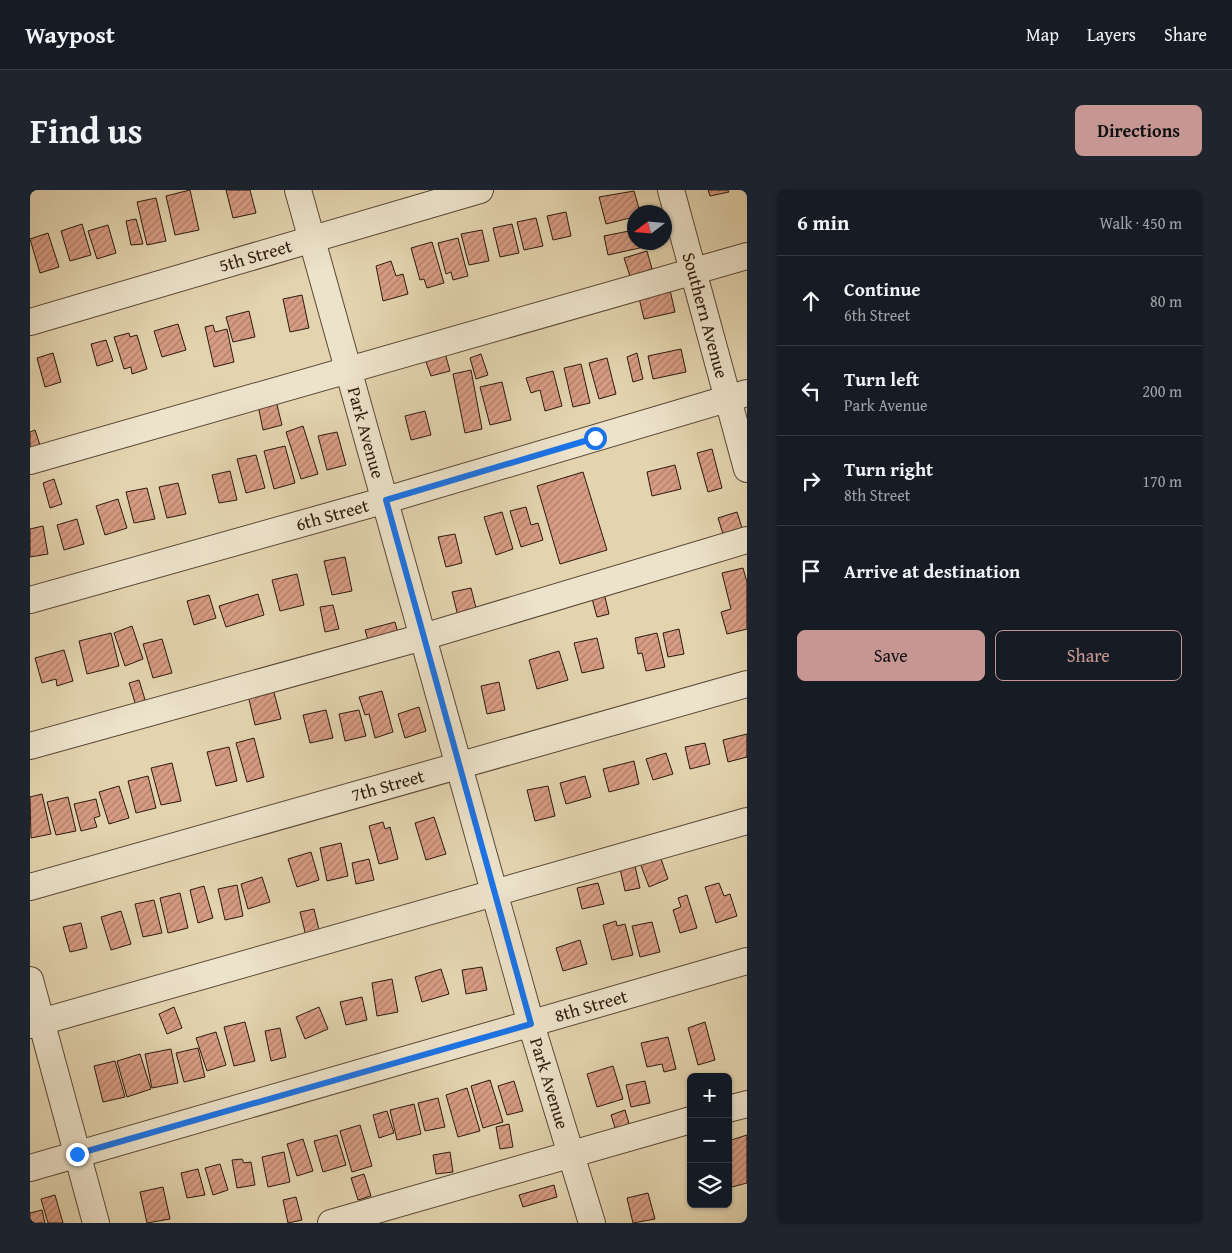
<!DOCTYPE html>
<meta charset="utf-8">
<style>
:root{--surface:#171b24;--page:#20242c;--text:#f1f3f6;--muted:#9ea1a6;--line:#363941;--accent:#c59692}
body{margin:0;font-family:"Gentium Book Plus",serif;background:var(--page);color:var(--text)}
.controls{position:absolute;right:15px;bottom:15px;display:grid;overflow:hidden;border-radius:8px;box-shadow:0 1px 4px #0004}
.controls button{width:45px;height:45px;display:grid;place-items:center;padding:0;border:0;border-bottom:1px solid var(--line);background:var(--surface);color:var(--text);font:25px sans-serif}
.compass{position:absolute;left:597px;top:15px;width:45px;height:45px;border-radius:50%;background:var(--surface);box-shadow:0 1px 4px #0004;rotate:254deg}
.stop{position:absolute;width:15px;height:15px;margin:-11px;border:4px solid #1a73e8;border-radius:50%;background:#fff}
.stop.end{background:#1a73e8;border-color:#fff;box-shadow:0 1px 5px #0008}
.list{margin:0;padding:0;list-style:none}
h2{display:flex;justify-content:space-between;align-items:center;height:65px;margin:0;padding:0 20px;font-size:21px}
h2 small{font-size:16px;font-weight:400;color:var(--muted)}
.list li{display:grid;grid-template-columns:32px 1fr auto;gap:15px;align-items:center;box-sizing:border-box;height:90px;padding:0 20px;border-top:1px solid var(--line)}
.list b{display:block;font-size:19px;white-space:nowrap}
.list p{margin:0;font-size:16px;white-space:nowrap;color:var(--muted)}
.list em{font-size:16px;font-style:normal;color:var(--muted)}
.actions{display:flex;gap:10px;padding:15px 20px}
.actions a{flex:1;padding:11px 0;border:1px solid var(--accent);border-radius:8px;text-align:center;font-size:18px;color:var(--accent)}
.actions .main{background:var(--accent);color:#111}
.icon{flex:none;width:28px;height:28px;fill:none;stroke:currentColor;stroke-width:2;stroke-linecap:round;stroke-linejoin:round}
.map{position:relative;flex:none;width:717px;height:1033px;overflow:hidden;border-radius:8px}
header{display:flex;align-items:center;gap:30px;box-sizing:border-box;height:70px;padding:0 25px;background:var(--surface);border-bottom:1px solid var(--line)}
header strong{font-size:24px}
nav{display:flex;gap:28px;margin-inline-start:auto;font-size:18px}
.intro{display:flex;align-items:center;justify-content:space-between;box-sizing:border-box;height:120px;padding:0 30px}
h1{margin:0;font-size:35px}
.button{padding:12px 22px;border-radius:8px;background:var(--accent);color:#111;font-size:18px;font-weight:700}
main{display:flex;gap:30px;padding:0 30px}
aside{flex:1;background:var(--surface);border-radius:8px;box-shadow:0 1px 4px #0004}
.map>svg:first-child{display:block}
</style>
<header>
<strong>Waypost</strong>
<nav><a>Map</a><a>Layers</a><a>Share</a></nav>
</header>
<div class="intro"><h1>Find us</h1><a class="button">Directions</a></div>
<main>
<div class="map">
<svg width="717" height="1033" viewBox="0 0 717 1033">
<defs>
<pattern id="building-hatch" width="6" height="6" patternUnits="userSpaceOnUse" patternTransform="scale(1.25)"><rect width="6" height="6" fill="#d79c83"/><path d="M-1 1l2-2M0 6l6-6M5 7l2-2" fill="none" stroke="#af7e6a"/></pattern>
</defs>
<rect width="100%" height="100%" fill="#e3d4af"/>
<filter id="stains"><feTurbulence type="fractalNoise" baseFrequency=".004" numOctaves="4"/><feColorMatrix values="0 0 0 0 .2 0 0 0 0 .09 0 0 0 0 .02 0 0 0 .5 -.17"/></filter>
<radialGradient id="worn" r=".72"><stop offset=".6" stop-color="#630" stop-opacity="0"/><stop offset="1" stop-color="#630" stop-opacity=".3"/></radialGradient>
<path fill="url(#building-hatch)" stroke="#2c190c" d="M160,0l9,40 -24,5 -9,-39z
M196,0h24l6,23 -23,5z
M678,0h20l1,2 -19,4z
M604,1l6,21h-6v5l-28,7 -7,-27z
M126,8l10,43 -19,4 -10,-43z
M536,22l5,24 -18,4 -6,-24z
M506,28l7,28 -19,4 -7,-28z
M106,29l7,25 -12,1 -5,-24z
M52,34l9,31 -21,6 -9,-30z
M482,34l7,29 -19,4 -7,-29z
M78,35l8,28 -19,6 -9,-28z
M452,40l7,31 -20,4 -8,-31z
M604,40v12h9l1,5 -36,8 -4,-19z
M18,43l11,34 -19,6 -10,-34z
M428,48l10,38 -15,4 -2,-8 -5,2 -8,-31z
M402,52l12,41 -17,5 -3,-9 -4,1 -9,-32z
M617,61l5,18 -22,7 -6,-18z
M361,71l5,15 7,-2 5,20 -25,7 -7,-35z
M640,100l5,22 -31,7 -5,-21z
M272,105l7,33 -19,4 -7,-33z
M219,121l6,26 -22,5 -7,-25z
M148,134l8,26 -24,7 -8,-26z
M183,135l2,7 12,-3 7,33 -20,5 -9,-40z
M99,143l1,4 7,-2 10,34 -15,5 -1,-7 -7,2 -10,-32z
M76,150l7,21 -16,5 -6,-22z
M651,159l5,23 -33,7 -5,-23z
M23,163l8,29 -16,5 -8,-29z
M415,163l5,18 -19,5 -6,-17z
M607,163l6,26 -10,3 -6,-25z
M451,164l7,21 -12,4 -6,-21z
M577,168l9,36 -17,5 -10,-36z
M551,174l9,39 -17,4 -9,-39z
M441,180l11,59 -17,4 -12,-59z
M523,181l9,35 -17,5 -5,-21 -9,3 -5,-15z
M472,192l9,38 -21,5 -10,-38z
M246,211l6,24 -19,5 -5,-25z
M395,221l6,24 -20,5 -6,-24z
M273,236l15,48 -17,5 -15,-47z
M5,240l7,21 -12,4v-23z
M307,242l9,33 -19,5 -9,-34z
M255,256l10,37 -21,6 -10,-38z
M682,259l10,39 -14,4 -11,-39z
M226,265l9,33 -19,5 -9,-34z
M645,275l6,24 -29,7 -5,-24z
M200,281l7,29 -18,3 -7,-28z
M553,282l24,78 -47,14 -23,-78z
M24,289l8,25 -12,4 -7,-25z
M148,293l8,31 -19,4 -8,-31z
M117,298l8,31 -21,4 -8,-31z
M88,309l9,29 -22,7 -9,-29z
M496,317l5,18 7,-2 5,17 -22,7 -11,-36z
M472,322l11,37 -17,6 -12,-38z
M707,322l5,16 -19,6 -5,-16z
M47,329l7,25 -20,6 -7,-25z
M13,336l5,28 -18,3v-28z
M425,344l7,29 -16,4 -8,-30z
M315,367l7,34 -20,4 -8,-34z
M713,378l4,14v47l-20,5 -6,-22 10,-3 -9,-36z
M267,384l7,31 -24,6 -8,-31z
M441,398l6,24 -19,4 -6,-24z
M574,403l5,21 -12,3 -6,-22z
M228,404l6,21 -38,12 -7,-21z
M179,405l7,23 -22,7 -7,-24z
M303,415l6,24 -14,3 -5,-25z
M365,432l3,11 -30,7 -3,-10z
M102,436l11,33 -18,7 -11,-33z
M649,439l5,25 -16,3 -5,-24z
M81,443l8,33 -32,8 -8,-33z
M627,443l8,34 -19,4 -4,-18 -4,1 -3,-16z
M567,448l7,30 -22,5 -8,-30z
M132,449l10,34 -19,5 -10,-34z
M34,460l9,31 -16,5 -1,-7 -14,4 -7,-25z
M529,461l9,29 -31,9 -8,-29z
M109,490l7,23 -10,3 -7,-23z
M469,492l6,28 -18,4 -6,-28z
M242,495l9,34 -26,6 -8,-34z
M352,501l11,41 -18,6 -6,-24 -4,1 -6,-18z
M389,517l7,24 -21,7 -7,-24z
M296,520l7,28 -23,5 -7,-28z
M329,520l7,26 -21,5 -6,-27z
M717,544v23l-19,5 -5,-22z
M224,548l10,39 -17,5 -11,-39z
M675,553l5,21 -20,5 -5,-22z
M199,557l8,34 -21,5 -9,-34z
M636,563l7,21 -20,6 -7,-21z
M604,571l5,23 -30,8 -6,-23z
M142,573l9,38 -20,4 -10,-37z
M118,586l8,32 -20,5 -8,-32z
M555,586l6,21 -25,7 -6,-21z
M89,596l10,32 -20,6 -10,-32z
M518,596l7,30 -20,5 -8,-31z
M12,604l9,40 -20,4 -1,-41z
M38,607l8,34 -20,4 -9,-33z
M66,609l4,17 -6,2 3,9 -16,4 -7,-27z
M404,627l12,37 -20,6 -11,-37z
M353,632l2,7 5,-2 8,32 -19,5 -10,-38z
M311,653l7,33 -21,5 -7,-33z
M281,662l8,28 -22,7 -9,-28z
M630,666l8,23 -19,8 -9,-24z
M339,669l5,21 -18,4 -4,-21z
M605,676l5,22 -15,3 -5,-22z
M232,687l8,25 -22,7 -7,-25z
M568,693l6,21 -22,5 -5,-21z
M689,693l5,13 6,-2 7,22 -21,7 -11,-36z
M207,695l6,31 -18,4 -7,-31z
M174,696l9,32 -15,5 -8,-33z
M150,703l8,35 -20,5 -8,-35z
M657,705l10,33 -17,5 -7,-23 8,-3 -3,-9z
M124,710l8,33 -19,4 -8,-33z
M284,719l6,25 -14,2 -6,-24z
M91,721l10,33 -20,6 -10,-33z
M586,731l1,5 8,-2 8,31 -21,5 -9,-35z
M622,732l8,30 -20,5 -8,-31z
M51,733l6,25 -17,4 -7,-25z
M550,750l7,24 -24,7 -7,-23z
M452,777l5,23 -21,4 -4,-24z
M411,779l8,25 -27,8 -7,-25z
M362,789l6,33 -21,4 -5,-33z
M332,807l5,23 -21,5 -6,-23z
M144,817l8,21 -15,6 -8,-20z
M289,817l9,22 -23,10 -9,-22z
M215,832l10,39 -21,5 -10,-39z
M675,832l10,38 -17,5 -10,-37z
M250,838l6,29 -15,4 -6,-30z
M186,842l10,33 -19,6 -11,-33z
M638,847l8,32 -12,3 -2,-8 -15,3 -6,-24z
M168,858l7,29 -21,5 -8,-29z
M141,859l7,34 -26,5 -7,-34z
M110,864l11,35 -24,8 -10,-36z
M85,871l10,36 -22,5 -9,-36z
M583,876l10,33 -26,8 -10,-33z
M460,890l13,42 -20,6 -12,-42z
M484,891l9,30 -16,4 -9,-29z
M615,891l5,22 -19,4 -5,-22z
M437,898l13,43 -22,6 -12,-42z
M408,908l7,29 -20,4 -7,-28z
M384,914l7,30 -24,6 -7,-30z
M595,920l6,20 -14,4 -6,-19z
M357,921l7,22 -15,5 -6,-23z
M479,934l4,23 -13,2 -4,-22z
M330,935l12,41 -20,6 -12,-41z
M307,945l9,30 -23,7 -9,-31z
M717,945v48l-19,5v-47z
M273,949l10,32 -16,5 -10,-32z
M254,962l6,30 -22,5 -6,-30z
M420,962l3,20 -17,2 -3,-19z
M212,969l2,4 7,-1 4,23 -18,3 -5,-28z
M190,974l8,26 -15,5 -8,-27z
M168,979l7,26 -18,3 -6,-25z
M334,984l7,22 -13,4 -7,-22z
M524,995l3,12 -34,10 -4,-12z
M133,997l7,32 -23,4 -7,-31z
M618,1003l7,26 -22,4 -6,-25z
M25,1005l8,28h-15l-7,-24z
M266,1007l6,23 -14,3 -5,-23z
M12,1020l3,13h-15v-10z"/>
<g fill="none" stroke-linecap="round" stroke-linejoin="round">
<g stroke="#5a4835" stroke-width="28">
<g id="minor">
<path id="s1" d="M268,0l233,834 61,199"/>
<path id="s2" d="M641,0l76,279"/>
<path id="s3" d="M0,132l450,-132"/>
<path d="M0,271l717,-205"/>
<path id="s4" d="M0,410l356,-100 361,-107"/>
<path d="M0,556l393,-109 324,-97"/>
<path id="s5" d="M0,697l717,-203"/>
<path d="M0,790l66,243"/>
<path d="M0,835l717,-204"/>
<path d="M698,919l19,-5"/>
<path id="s6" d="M0,978l717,-207"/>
<path d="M301,1033l360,-103"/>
</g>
</g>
<use href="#minor" stroke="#ede3cb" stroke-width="26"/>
</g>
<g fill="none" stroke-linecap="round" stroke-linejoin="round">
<path stroke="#1a73e8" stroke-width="6" d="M47,964l454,-130 -145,-524 209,-62"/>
</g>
<g text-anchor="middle" stroke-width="4" stroke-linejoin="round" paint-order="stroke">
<g font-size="18" fill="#2c190c" stroke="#ede3cb">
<text dy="6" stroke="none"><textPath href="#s3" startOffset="235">5th Street</textPath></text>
<text dy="6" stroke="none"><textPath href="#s2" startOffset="130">Southern Avenue</textPath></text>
<text dy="6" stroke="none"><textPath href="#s1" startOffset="252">Park Avenue</textPath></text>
<text dy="6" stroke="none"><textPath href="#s4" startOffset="314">6th Street</textPath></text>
<text dy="6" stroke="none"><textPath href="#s5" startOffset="372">7th Street</textPath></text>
<text dy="6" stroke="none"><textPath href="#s6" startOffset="584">8th Street</textPath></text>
<text dy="6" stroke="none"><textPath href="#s1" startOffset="928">Park Avenue</textPath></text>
</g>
</g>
<rect width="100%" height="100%" filter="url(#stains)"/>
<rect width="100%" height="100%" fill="url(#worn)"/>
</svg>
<div class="controls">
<button>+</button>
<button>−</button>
<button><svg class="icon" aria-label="layers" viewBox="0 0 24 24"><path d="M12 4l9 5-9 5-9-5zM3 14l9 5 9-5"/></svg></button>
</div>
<svg class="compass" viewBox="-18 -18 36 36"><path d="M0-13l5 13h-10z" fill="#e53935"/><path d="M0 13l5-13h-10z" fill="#9ea1a6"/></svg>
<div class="stop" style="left:565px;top:248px"></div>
<div class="stop end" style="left:47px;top:964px"></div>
</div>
<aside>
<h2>6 min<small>Walk · 450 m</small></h2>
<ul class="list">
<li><svg class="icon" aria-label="ahead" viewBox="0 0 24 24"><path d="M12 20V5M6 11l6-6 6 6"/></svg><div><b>Continue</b><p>6th Street</p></div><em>80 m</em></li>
<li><svg class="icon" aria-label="left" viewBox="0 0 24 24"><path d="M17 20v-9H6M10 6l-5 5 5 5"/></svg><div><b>Turn left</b><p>Park Avenue</p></div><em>200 m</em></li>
<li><svg class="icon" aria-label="right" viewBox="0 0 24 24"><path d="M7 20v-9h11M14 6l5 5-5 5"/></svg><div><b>Turn right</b><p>8th Street</p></div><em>170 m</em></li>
<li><svg class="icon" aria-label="arrive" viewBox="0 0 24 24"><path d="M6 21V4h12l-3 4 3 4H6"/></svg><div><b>Arrive at destination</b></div></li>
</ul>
<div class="actions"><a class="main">Save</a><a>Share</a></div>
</aside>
</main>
